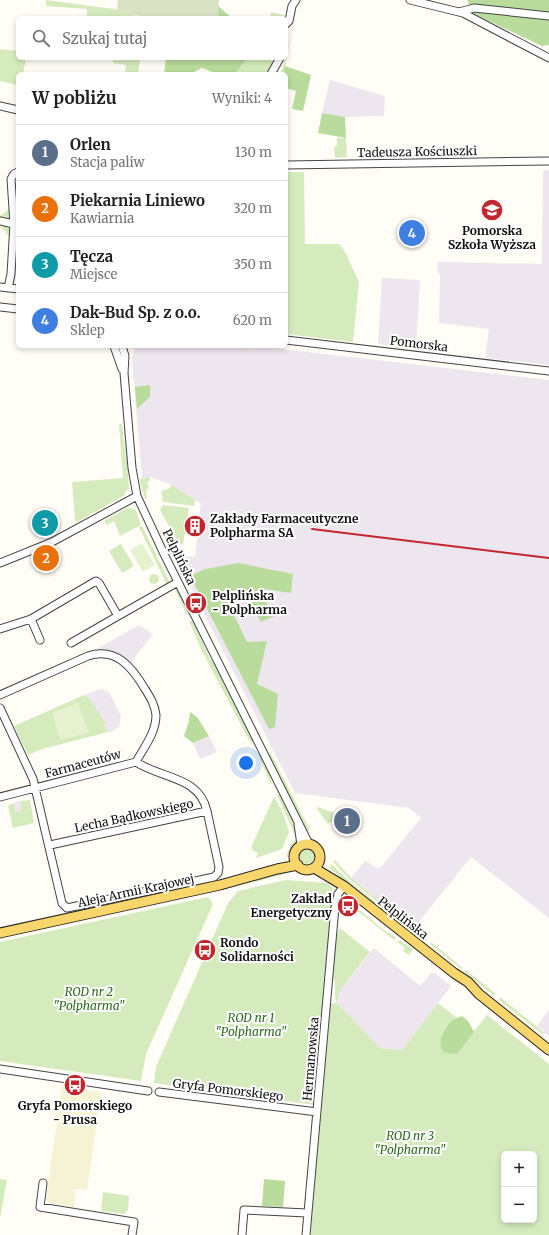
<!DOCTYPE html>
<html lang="pl">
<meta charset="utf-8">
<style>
:root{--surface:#fff;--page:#f6f6f6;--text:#202124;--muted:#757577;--line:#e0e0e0;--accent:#0b8043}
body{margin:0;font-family:Merriweather,serif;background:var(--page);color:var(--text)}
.controls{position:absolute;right:12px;bottom:12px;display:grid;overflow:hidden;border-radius:6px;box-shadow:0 2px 6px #0003}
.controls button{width:36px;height:36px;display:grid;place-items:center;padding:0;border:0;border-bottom:1px solid var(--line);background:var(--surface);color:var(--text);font:20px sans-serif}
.you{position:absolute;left:246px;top:763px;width:14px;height:14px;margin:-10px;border:3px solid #fff;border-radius:50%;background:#1a73e8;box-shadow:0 0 0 6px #1a73e833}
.badge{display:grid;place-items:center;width:26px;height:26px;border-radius:50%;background:var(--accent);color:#fff;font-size:13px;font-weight:700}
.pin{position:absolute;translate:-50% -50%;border:2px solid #fff;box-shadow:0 1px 4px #0006}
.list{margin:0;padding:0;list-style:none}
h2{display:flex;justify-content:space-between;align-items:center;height:52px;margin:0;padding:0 16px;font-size:17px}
h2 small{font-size:13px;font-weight:400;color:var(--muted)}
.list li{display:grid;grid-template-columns:26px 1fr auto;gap:12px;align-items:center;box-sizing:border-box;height:56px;padding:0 16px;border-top:1px solid var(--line)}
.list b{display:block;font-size:15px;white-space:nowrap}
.list p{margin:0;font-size:13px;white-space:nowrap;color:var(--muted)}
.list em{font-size:13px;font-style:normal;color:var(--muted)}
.icon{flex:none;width:22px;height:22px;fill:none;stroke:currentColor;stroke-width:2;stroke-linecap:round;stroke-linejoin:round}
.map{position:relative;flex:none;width:549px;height:1235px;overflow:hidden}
.search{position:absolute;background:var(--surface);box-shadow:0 2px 6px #0003;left:16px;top:16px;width:272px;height:44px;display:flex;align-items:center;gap:10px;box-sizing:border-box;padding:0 14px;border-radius:6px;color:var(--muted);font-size:15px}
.panel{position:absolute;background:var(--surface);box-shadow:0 2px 6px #0003;left:16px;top:72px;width:272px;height:276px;border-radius:6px}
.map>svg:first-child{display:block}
</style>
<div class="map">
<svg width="549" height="1235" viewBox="0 0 549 1235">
<rect width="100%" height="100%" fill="#fffdf5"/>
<path fill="#eee6ef" d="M330,80l55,16 -1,20 -39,1 -23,-4z
M549,170v195l-64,-7 4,-29 -50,-6 1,-48 -3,-4 1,-9 104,2 1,-93z
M382,278l38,2 -4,69 -38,-5z
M135,346h106l9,3 6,-3 293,34v538l-78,-61 -57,71 -63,-50 14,-17 12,7 4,-1 40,-49 -12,-10 -114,-15 -115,-227 1,-10 14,1 6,-54 -15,-7 -14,-11 -22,-8 -8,1 -10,-119z
M139,625l14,9 -22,28 -16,-9 -20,-3z
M101,689l8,3 12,24 -2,11 -9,5h-2l-14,-25 -10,-12z
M209,736l8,16 -17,7 -7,-16z
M20,801l3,9 -7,2 -3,-9z
M374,948l46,38 11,-13h4l16,13 -49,64 -22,-2 -43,-45 3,-13z
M549,1009v27l-12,-10z"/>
<path fill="#f6f3d4" d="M62,1086l39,6 -14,98 -11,-1 -2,18 -25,-4 -3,-4z"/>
<path fill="#d5ebbd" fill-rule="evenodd" d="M46,0l68,9 29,9h-56v-9l-41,-3z
M298,0l-13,66 -2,8h-3l6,-16z
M293,1l-7,19v-2h-16l1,-6 16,4 3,-13z
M0,49l18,2v7h8l-3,16h-5v11l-18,-4z
M113,58h27l-2,16 -13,-2 1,-7 -13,-2z
M247,58h20l8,4 -6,12h-34z
M337,138h9l1,19 -12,1 -1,-11 3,-1z
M288,172h16l1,72h34l6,8 14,30 -6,60 -67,-8v-153z
M10,208v12l-10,-1v-3z
M0,222l10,5v11l-10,-13z
M119,424h3l4,38 -2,-37 1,4 4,60 -4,3v3l-48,27 -2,-2 -3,-38 51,-4z
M150,477v4l-3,1 2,5 -3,4 1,8h-2l-6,-20z
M172,485l23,15 -1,6 -31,-4 -2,-11 7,-2z
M163,505l26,3 -6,36h-4l-19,-34z
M127,508l8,1 6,16 -21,11 -6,-15 -7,4 -3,-4z
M142,526l28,57 -3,2 -28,-58z
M121,544l13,22 -12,7 -13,-22z
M149 579a5 5 0 1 1 10 0a5 5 0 1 1-10 0Z
M174,587l5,4 10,19 -2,6z
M189,621h4l17,38 9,11 35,71 -4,1 -47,-89z
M84,695l6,4 16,25 -2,1 4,7 -66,17 -14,6 -14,-29z
M270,752l40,78 -3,1 -33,-65 -4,-9z
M258,754c8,5 15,21 13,31z
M277,795h3c7,9 17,29 15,40z
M274,797l9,16 6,19 -7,17 -26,9 2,-5 -6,-3v-5z
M30,800l4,23 -21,5 -5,-22 5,-3 3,9 6,-2 -2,-9z
M318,807l19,7 2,3 -11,7 -11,-15z
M297,840l-5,12 -6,6v-2l7,-15z
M299 856a8 8 0 1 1 16 0a8 8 0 1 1-16 0Z
M335,860l16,18 77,62 -1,1 -78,-62 -16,-17z
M331,864l24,22 70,56 -2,2 -73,-57 -20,-19z
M286,871l1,2 -2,1 -49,13z
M286,880l42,3 5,5 -1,5 3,2 -20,210 -161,-22 2,-16 72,-164 10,-12z
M340,896l12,8 -4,4 -7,-3z
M208,897l5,7 -67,150 -5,27 -141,-20v-119z
M356,907l28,23 12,7 -2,3 -39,-31z
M340,928l30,24 -30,38 -3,13 43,45 22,2 36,-47 19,15c-14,6 -17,18 -14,32l14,3 30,-38 62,49v171h-239l18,-231 9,-1c-4,-7 -1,-11 -2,-19 0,-3 -2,-6 -2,-9 -2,-14 -1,-36 7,-47zM504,1154h30v66h-30z
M399,940l14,9 -4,6 -6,-4 2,-3 -8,-6z
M431,942l32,26 -2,1 -31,-25z
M466,970l30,24 -3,1 -28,-23z
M500,997l46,37 -5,-1 -42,-33z
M0,1179l7,1 -7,38z
M103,1192l26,4 -1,14 -4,4 -23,-3z"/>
<path fill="#b9dc9c" d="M467,0h82v45l-7,1 -68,-32z
M218,6l14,12h-14z
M166,58h81l-12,16h-17l-16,-6 -12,6h-26z
M285,66l26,9 -8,36 -11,-2 4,-18 -10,-3v-14h-3z
M322,113l23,4 1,21 -28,-5z
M150,385v12l-13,12 -2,-22z
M238,563l55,11 -2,19 -26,-4 1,13 9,14 -14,6 -19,-32 -11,19 16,33 20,-1 -10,43 21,10 -3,33 -6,2 -79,-153 15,-7z
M190,712l7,5 12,19 -16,7 -9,-7 5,-15z
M462,1016l6,5 6,11 -17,22c-3,-1 -7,0 -10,-1 -13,-4 -3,-25 3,-31 3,-3 8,-4 12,-6z
M264,1179l21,2 -2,26 -21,-1z"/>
<path fill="#d9e3c4" d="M118,0h101l-1,18h-69l-32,-7z"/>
<path fill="#e6f2cf" d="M142,543l13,22 -12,7 -13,-22z
M78,703l11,30 -29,7 -8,-27z"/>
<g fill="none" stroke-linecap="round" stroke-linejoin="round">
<g stroke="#444" stroke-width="9">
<path id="minor" d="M410,0l53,13 86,45
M459,12l15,-4 75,8
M286,24l3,-3 3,-15 4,-6
M271,74l9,-16
M0,106l18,4
M286,165l263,-4
M0,221l14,3 -3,-45 3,-5 4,-2
M0,287l18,2
M8,288l3,-14 3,-50h4
M0,307l18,2
M286,340l263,31
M114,346l8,23
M122,346l3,10 -1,17 8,95 5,28 27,58 145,290
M0,563l52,-21 85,-46
M31,619l9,21
M0,629l31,-10 65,-38 3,2 19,33 60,-34
M71,643l47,-27
M0,695l88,-39c28,-9 44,11 57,33 5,8 10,16 11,26 0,18 -12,32 -20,47l-136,35
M0,708l33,71 29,124 5,5 147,-31 4,-4 1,-6 -12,-56
M298,824l3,21
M50,845l157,-34c-8,-35 -45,-32 -71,-49
M0,1069l148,22
M159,1092l158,20
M43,1183l-3,24 94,15 -2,13
M242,1235l2,-25 63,3
M306,1235l29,-328 3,-13 6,-8"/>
</g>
<g stroke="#222" stroke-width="11">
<path id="major" d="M294 857a13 13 0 1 1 26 0a13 13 0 1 1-26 0Z
M314,868l30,18 110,87 14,9 11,12 70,56
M0,933l220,-48 57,-16 21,-4"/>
</g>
<use href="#minor" stroke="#fff" stroke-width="7"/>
<use href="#major" stroke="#f9d66b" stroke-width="9"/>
<path stroke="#c4262e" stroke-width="2" d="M312,529l237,29"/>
</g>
<defs>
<g id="university-disc" transform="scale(1.15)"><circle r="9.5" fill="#c4262e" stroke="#fff"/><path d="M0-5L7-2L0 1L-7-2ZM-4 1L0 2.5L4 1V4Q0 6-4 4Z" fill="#fff"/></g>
<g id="building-disc" transform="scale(1.15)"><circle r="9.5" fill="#c4262e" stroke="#fff"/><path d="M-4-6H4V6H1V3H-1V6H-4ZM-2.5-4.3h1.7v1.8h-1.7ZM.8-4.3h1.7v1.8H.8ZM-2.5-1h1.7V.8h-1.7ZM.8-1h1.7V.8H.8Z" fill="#fff"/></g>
<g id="bus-disc" transform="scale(1.15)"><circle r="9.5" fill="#c4262e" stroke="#fff"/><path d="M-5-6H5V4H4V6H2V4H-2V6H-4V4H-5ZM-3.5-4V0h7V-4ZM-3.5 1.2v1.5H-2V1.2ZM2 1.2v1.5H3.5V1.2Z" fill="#fff"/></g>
</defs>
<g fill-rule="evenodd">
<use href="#university-disc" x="492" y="210"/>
<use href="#building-disc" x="195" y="526"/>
<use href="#bus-disc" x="196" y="603"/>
<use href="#bus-disc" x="348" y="906"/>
<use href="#bus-disc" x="205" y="950"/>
<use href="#bus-disc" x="75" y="1085"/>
</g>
<g text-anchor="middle" stroke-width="4" stroke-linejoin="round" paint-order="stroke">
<g font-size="12" fill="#111" stroke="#fff">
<text transform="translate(417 152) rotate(-1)" y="4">Tadeusza Kościuszki</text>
<text transform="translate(419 344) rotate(7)" y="4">Pomorska</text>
<text transform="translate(179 557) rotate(64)" y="4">Pelplińska</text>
<text transform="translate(83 764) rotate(-15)" y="4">Farmaceutów</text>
<text transform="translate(134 816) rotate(-12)" y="4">Lecha Bądkowskiego</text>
<text transform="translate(136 891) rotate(-12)" y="4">Aleja Armii Krajowej</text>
<text transform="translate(403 918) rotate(38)" y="4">Pelplińska</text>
<text transform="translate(311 1059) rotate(-85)" y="4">Hermanowska</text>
<text transform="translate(228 1090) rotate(7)" y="4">Gryfa Pomorskiego</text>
</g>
<g font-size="12" font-weight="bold" fill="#111" stroke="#fff" text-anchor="start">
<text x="492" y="235" text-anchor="middle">Pomorska<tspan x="492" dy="14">Szkoła Wyższa</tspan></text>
<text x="210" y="523">Zakłady Farmaceutyczne<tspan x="210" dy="14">Polpharma SA</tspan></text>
<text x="212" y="600">Pelplińska<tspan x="212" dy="14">- Polpharma</tspan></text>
<text x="332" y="903" text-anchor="end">Zakład<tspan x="332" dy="14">Energetyczny</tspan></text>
<text x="220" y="947">Rondo<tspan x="220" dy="14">Solidarności</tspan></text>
<text x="75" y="1110" text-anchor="middle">Gryfa Pomorskiego<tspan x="75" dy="14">- Prusa</tspan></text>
</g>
<g font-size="12" font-style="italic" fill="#2f6b1f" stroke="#fff">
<text x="89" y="996">ROD nr 2<tspan x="89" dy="14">"Polpharma"</tspan></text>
<text x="251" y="1022">ROD nr 1<tspan x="251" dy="14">"Polpharma"</tspan></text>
<text x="410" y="1140">ROD nr 3<tspan x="410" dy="14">"Polpharma"</tspan></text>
</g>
</g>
</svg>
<div class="controls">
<button>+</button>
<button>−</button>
</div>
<div class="you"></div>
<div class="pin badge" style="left:347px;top:821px;background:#5c6f8a">1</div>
<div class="pin badge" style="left:46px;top:558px;background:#e8710a">2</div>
<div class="pin badge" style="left:45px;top:523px;background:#0f9aa8">3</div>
<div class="pin badge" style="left:412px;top:233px;background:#3f7fe0">4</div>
<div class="search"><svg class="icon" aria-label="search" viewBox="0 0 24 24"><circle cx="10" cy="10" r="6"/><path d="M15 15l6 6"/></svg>Szukaj tutaj</div>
<section class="panel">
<h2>W pobliżu<small>Wyniki: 4</small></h2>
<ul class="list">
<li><span class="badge" style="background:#5c6f8a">1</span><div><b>Orlen</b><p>Stacja paliw</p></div><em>130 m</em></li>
<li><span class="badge" style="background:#e8710a">2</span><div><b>Piekarnia Liniewo</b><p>Kawiarnia</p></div><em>320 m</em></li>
<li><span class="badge" style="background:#0f9aa8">3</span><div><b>Tęcza</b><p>Miejsce</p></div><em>350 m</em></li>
<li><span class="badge" style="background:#3f7fe0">4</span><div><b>Dak-Bud Sp. z o.o.</b><p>Sklep</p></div><em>620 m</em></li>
</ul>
</section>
</div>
